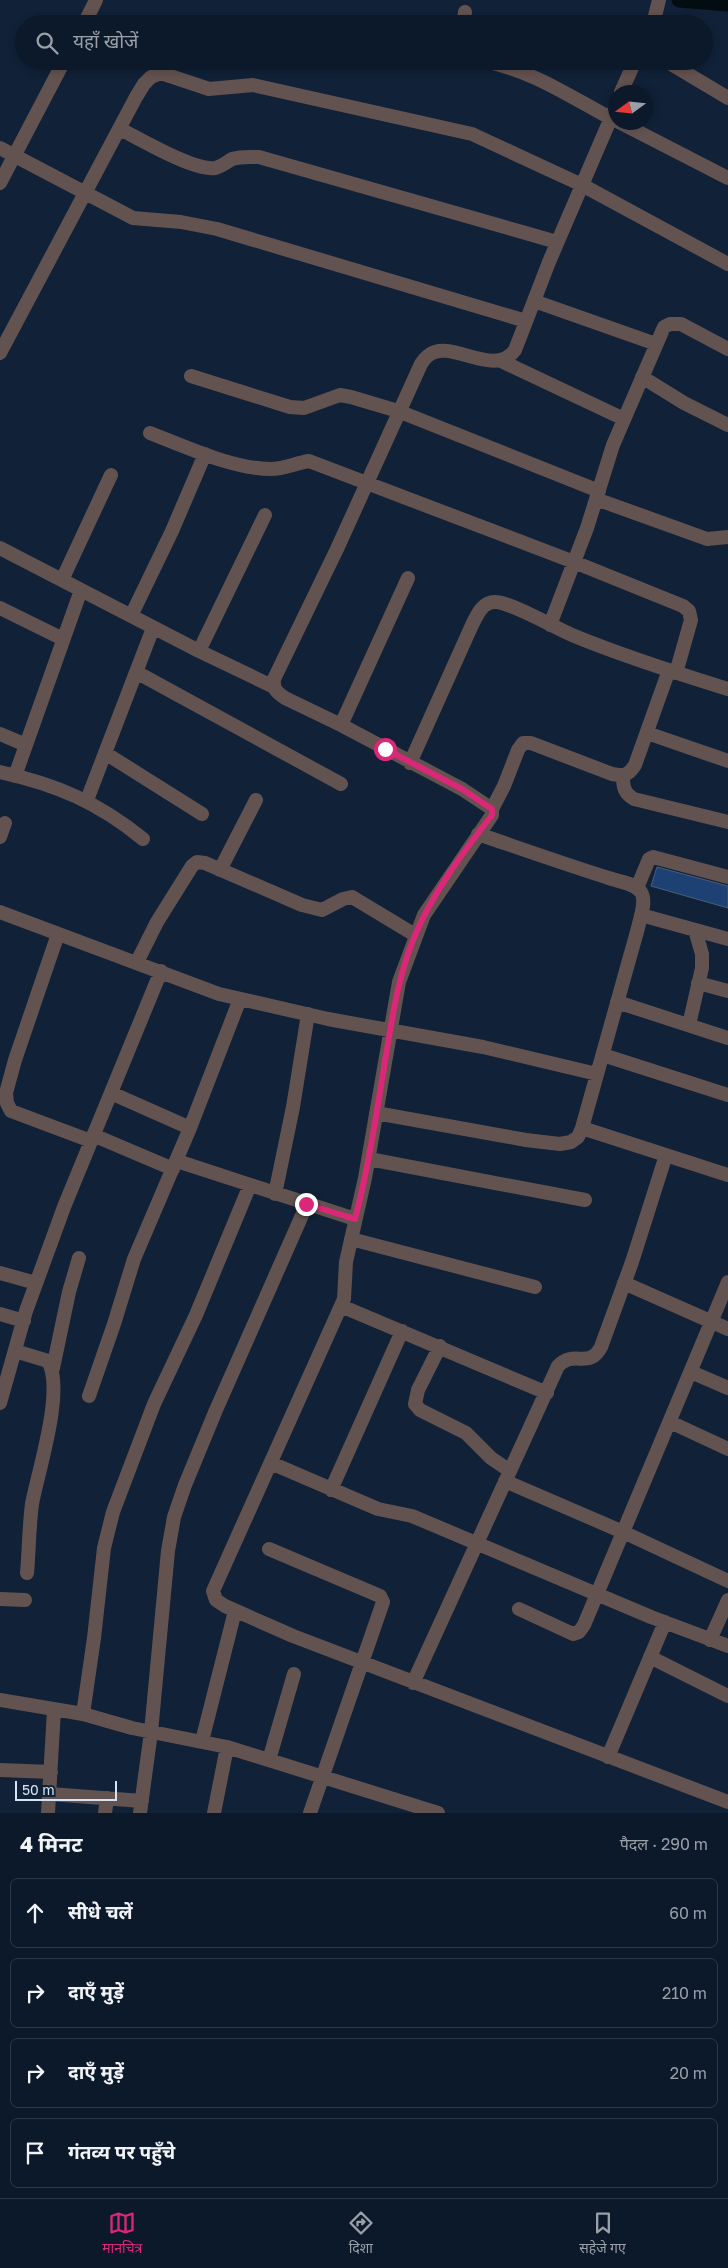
<!DOCTYPE html>
<html lang="hi">
<meta charset="utf-8">
<style>
:root{--surface:#0c192a;--page:#152232;--text:#f1f3f6;--muted:#9aa0a8;--line:#2c3847;--accent:#db2777}
body{margin:0;font-family:"Golos Text","Noto Sans Devanagari",sans-serif;background:var(--page);color:var(--text)}
.compass{position:absolute;left:608px;top:85px;width:45px;height:45px;border-radius:50%;background:var(--surface);box-shadow:0 2px 8px #0003;rotate:255deg}
.scale{position:absolute;left:15px;bottom:12px;width:102px;box-sizing:border-box;padding-left:5px;border:2px solid #d7e3f2;border-top:0;font-size:14px;line-height:18px;white-space:nowrap;color:#d7e3f2;-webkit-text-stroke:4px #102138;paint-order:stroke}
.stop{position:absolute;width:15px;height:15px;margin:-11px;border:4px solid #db2777;border-radius:50%;background:#fff}
.stop.end{background:#db2777;border-color:#fff;box-shadow:0 1px 5px #0008}
.list{margin:0;padding:0;list-style:none}
h2{display:flex;justify-content:space-between;align-items:center;height:65px;margin:0;padding:0 20px;font-size:21px}
h2 small{font-size:16px;font-weight:400;color:var(--muted)}
.list li{display:grid;grid-template-columns:32px 1fr auto;gap:15px;align-items:center;box-sizing:border-box;height:70px;margin:0 10px 10px;padding:0 10px;border:1px solid var(--line);border-radius:8px}
.list b{display:block;font-size:19px;white-space:nowrap}
.list em{font-size:16px;font-style:normal;color:var(--muted)}
.icon{flex:none;width:28px;height:28px;fill:none;stroke:currentColor;stroke-width:2;stroke-linecap:round;stroke-linejoin:round}
.map{position:relative;flex:none;width:728px;height:1813px;overflow:hidden}
.search{position:absolute;background:var(--surface);box-shadow:0 2px 8px #0003;left:15px;right:15px;top:15px;height:55px;display:flex;align-items:center;gap:12px;box-sizing:border-box;padding:0 18px;border-radius:28px;color:var(--muted);font-size:19px}
.sheet{height:385px;background:var(--surface)}
nav{display:flex;justify-content:space-around;align-items:center;box-sizing:border-box;height:70px;border-top:1px solid var(--line);background:var(--surface);font-size:14px;color:var(--muted)}
nav a{display:grid;justify-items:center;gap:2px}
nav .on{color:var(--accent)}
.map>svg:first-child{display:block}
</style>
<div class="map">
<svg width="728" height="1813" viewBox="0 0 728 1813">
<rect width="100%" height="100%" fill="#102138"/>
<g fill="none" stroke-linecap="round" stroke-linejoin="round">
<path stroke="#030d11" stroke-width="15" d="M679,0l49,4"/>
</g>
<path fill="#1d4173" stroke="#4b5e79" d="M657,867l71,19v22l-77,-22z"/>
<g fill="none" stroke-linecap="round" stroke-linejoin="round">
<path stroke="#635350" stroke-width="14" d="M84,24l12,-24
M463,24l2,-12
M653,24l6,-24
M483,61c52,10 87,36 133,60
M666,61l62,37
M621,92l14,-31
M616,106l-67,156 -34,88c-21,29 -64,-12 -86,5 -3,2 -6,6 -8,9l-84,185 -63,130c-1,10 2,13 11,19l56,27 121,64 30,20v6l-68,100 -25,67 -34,196 -19,84 -2,37 -131,292 3,9 9,6 68,30 435,166
M619,122l109,56
M120,129c20,10 74,42 95,39 6,-1 12,-6 17,-9 9,-3 18,-2 27,-2l298,85
M0,148l133,70 48,4 36,7 309,92
M0,183l64,-122
M534,301l122,43
M0,353l136,-256 8,-13 7,-7 10,-4 48,16 44,-4 219,49 110,51 146,79
M501,361l123,58
M191,376l99,31 14,1 36,-13 11,2 47,14 201,80
M642,377l42,26 44,22
M150,433c36,14 83,36 121,36 13,0 25,-6 38,-8l265,101 109,44 6,5 2,9 -15,53
M596,499l111,40 21,-2
M0,548l199,103 75,36
M62,580l49,-105
M0,608l63,31
M131,616l41,-85 33,-77
M550,625l37,-97 26,-83 51,-118 6,-3h11l47,25
M199,651l66,-136
M136,672l205,112
M341,725l67,-147
M647,733l81,28
M0,734l26,11
M105,753l97,61
M410,763l62,-138c5,-10 10,-23 23,-23 16,0 60,26 77,33 51,21 104,38 156,54
M0,772c56,12 99,31 143,67
M15,776l66,-186
M623,776c0,11 1,17 11,23l94,23
M87,800l66,-172
M492,809l12,-23 14,-36 5,-7h8l81,31c12,2 16,2 23,-9l34,-95
M0,837l5,-14
M220,870l36,-70
M637,888l12,-29 4,-2 75,20
M0,912l219,82 109,25 155,28 114,27
M641,915l87,24
M58,934l-43,126 -9,33 1,10 4,8 80,30
M137,962l20,-40 35,-56 5,-4 8,1 97,42 20,5 21,-11 9,-2 63,38
M698,983l30,8
M617,1002l111,36
M689,1025l13,-57v-14l-7,-24
M603,1055l125,40
M111,1093l79,35
M376,1113l150,27 34,4 11,-2 7,-5 4,-9 56,-200c2,-10 8,-25 4,-34 -4,-10 -21,-12 -30,-15 -45,-14 -90,-30 -134,-45
M582,1128l146,47
M93,1135l80,34
M369,1159l216,41
M177,1161l178,58
M275,1194l18,-87 15,-93
M351,1239l184,48
M0,1273l36,10
M624,1283l104,46
M341,1306l206,87
M0,1314l24,7
M440,1346l-22,44 -3,14 5,6 46,23 25,25 19,13
M15,1351l33,10c17,29 -10,110 -16,143 -3,23 -3,47 -5,69
M53,1368l16,-76 10,-34
M691,1372l37,16
M89,1396l25,-72 20,-65 56,-131 50,-129
M0,1403l26,-92 38,-104 97,-236
M670,1422l58,27
M271,1463l107,46 34,7 239,101 77,29
M505,1481l118,51 105,49
M331,1490l71,-159
M269,1549l111,47 3,6 -73,211
M0,1599l25,1
M519,1609l54,25 6,-2 5,-7 144,-343
M710,1640l18,-40
M650,1657l78,39
M413,1683l145,-317c16,-17 31,4 43,-19l31,-85 34,-107
M0,1700l83,14 49,14 95,19 211,66
M83,1714l11,-76 10,-90 9,-36 41,-108 42,-89 54,-130
M202,1741l33,-130
M608,1757l57,-135
M269,1760l25,-86
M0,1770l51,2
M50,1794l92,7
M48,1813l6,-103
M105,1813l2,-15
M140,1813l11,-81 17,-181 6,-34 11,-32 31,-75 91,-206
M214,1813l13,-66"/>
</g>
<g fill="none" stroke-linecap="round" stroke-linejoin="round">
<path stroke="#db2777" stroke-width="6" d="M306,1204l49,15c14,-54 22,-109 31,-164 7,-42 13,-83 30,-122 18,-42 48,-82 76,-118v-6l-30,-20 -77,-40"/>
</g>
</svg>
<svg class="compass" viewBox="-18 -18 36 36"><path d="M0-13l5 13h-10z" fill="#e53935"/><path d="M0 13l5-13h-10z" fill="#9aa0a8"/></svg>
<div class="scale">50 m</div>
<div class="stop" style="left:385px;top:749px"></div>
<div class="stop end" style="left:306px;top:1204px"></div>
<div class="search"><svg class="icon" aria-label="search" viewBox="0 0 24 24"><circle cx="10" cy="10" r="6"/><path d="M15 15l6 6"/></svg>यहाँ खोजें</div>
</div>
<section class="sheet">
<h2>4 मिनट<small>पैदल · 290 m</small></h2>
<ul class="list">
<li><svg class="icon" aria-label="ahead" viewBox="0 0 24 24"><path d="M12 20V5M6 11l6-6 6 6"/></svg><div><b>सीधे चलें</b></div><em>60 m</em></li>
<li><svg class="icon" aria-label="right" viewBox="0 0 24 24"><path d="M7 20v-9h11M14 6l5 5-5 5"/></svg><div><b>दाएँ मुड़ें</b></div><em>210 m</em></li>
<li><svg class="icon" aria-label="right" viewBox="0 0 24 24"><path d="M7 20v-9h11M14 6l5 5-5 5"/></svg><div><b>दाएँ मुड़ें</b></div><em>20 m</em></li>
<li><svg class="icon" aria-label="arrive" viewBox="0 0 24 24"><path d="M6 21V4h12l-3 4 3 4H6"/></svg><div><b>गंतव्य पर पहुँचे</b></div></li>
</ul>
</section>
<nav>
<a class="on"><svg class="icon" aria-label="map" viewBox="0 0 24 24"><path d="M3 6l6-2 6 2 6-2v14l-6 2-6-2-6 2zM9 4v14M15 6v14"/></svg>मानचित्र</a>
<a><svg class="icon" aria-label="directions" viewBox="0 0 24 24"><path d="M12 3l9 9-9 9-9-9zM9 14v-3h6M13 9l2 2-2 2"/></svg>दिशा</a>
<a><svg class="icon" aria-label="saved" viewBox="0 0 24 24"><path d="M7 4h10v16l-5-4-5 4z"/></svg>सहेजे गए</a>
</nav>
